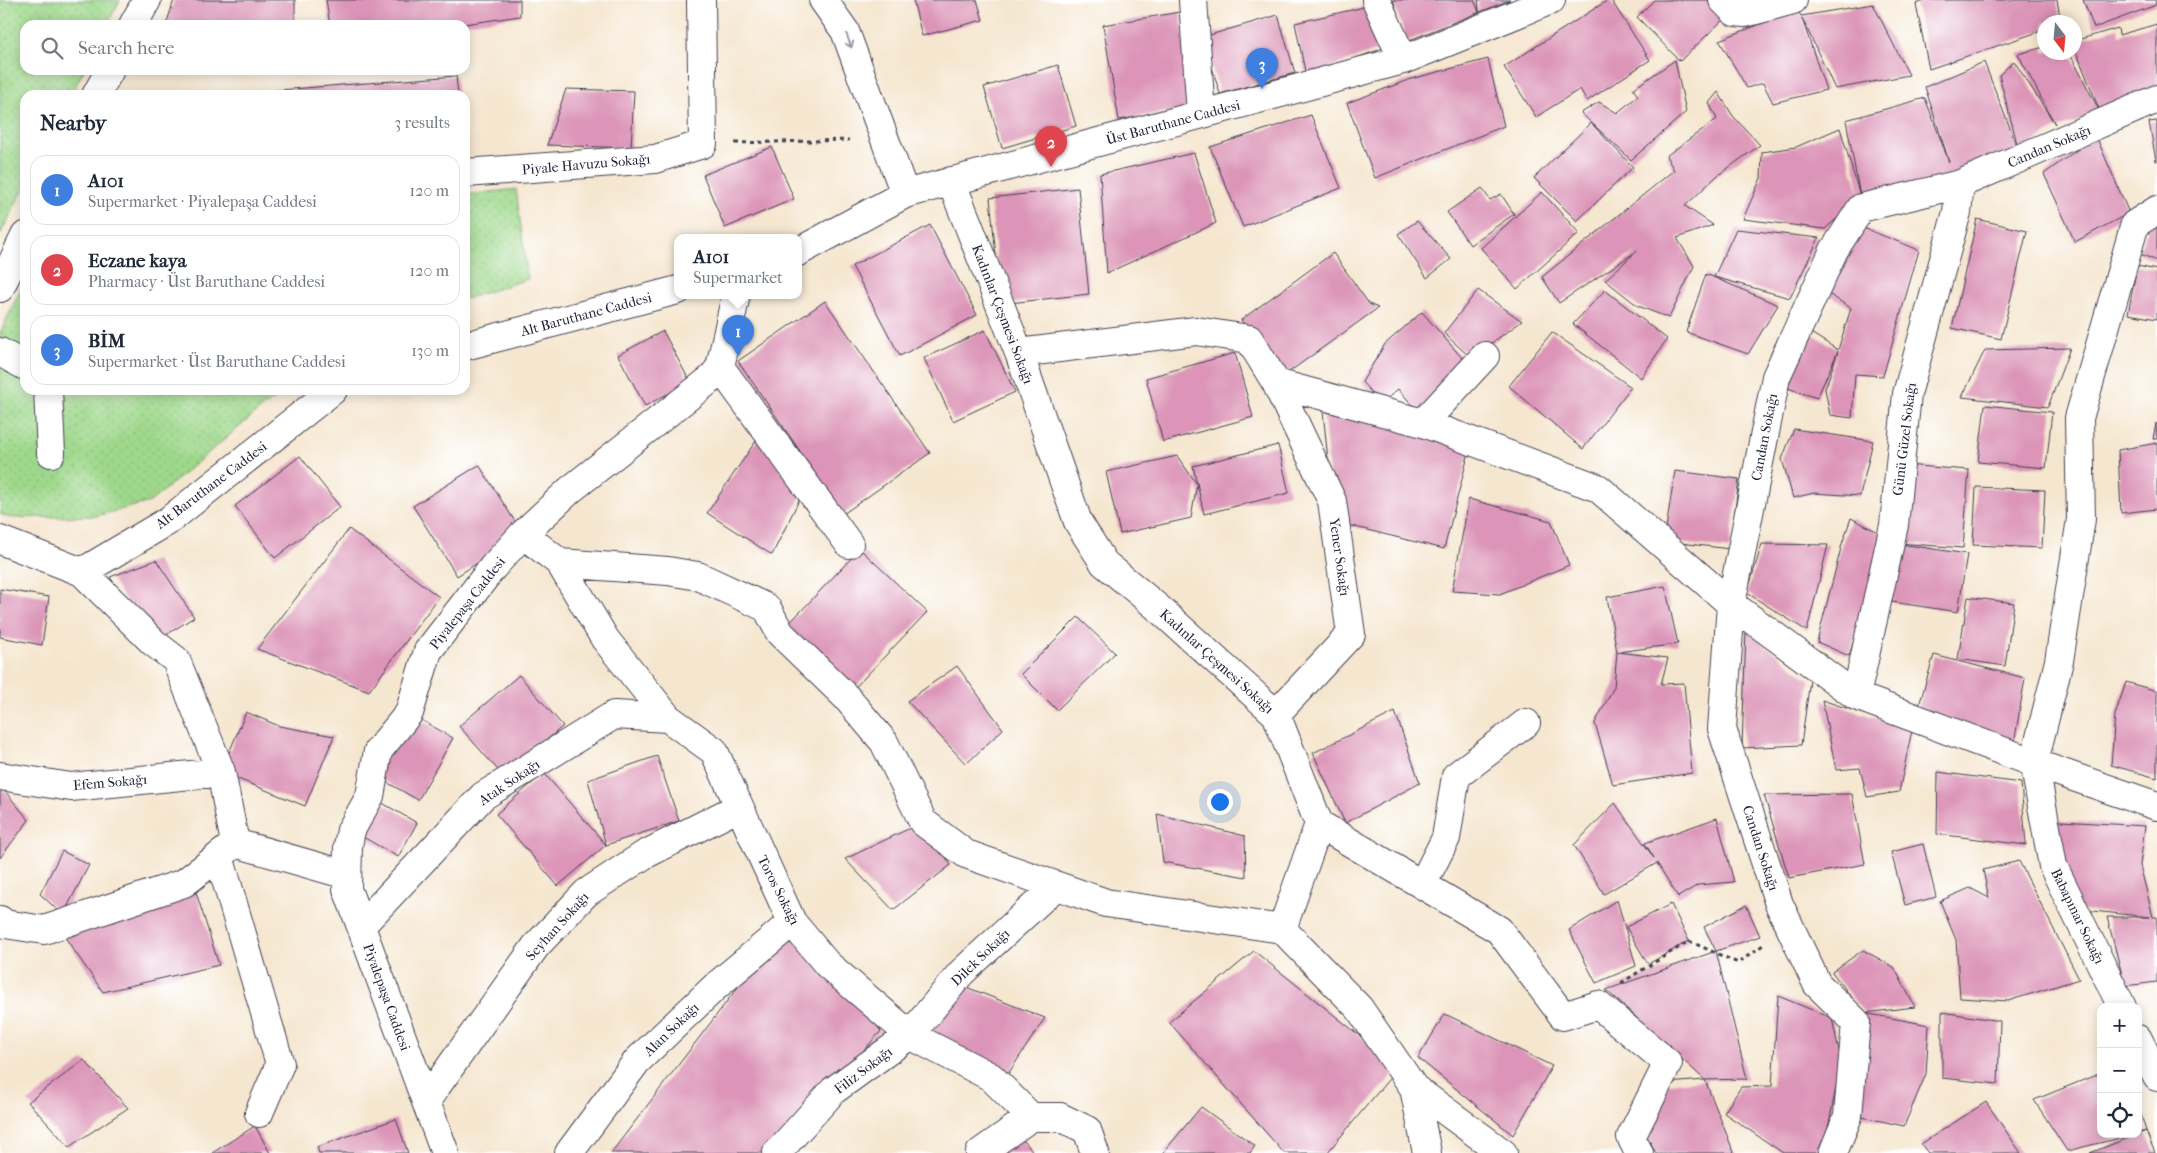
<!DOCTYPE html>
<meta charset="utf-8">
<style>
:root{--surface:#fff;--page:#f2f2f3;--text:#1f2937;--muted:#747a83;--line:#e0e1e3;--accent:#db2777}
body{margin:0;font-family:"IM FELL French Canon",serif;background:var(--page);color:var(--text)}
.controls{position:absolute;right:15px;bottom:15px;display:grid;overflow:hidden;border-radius:10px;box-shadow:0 2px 12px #0003}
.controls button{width:45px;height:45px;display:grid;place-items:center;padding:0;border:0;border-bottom:1px solid var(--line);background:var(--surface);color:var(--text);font:25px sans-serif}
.compass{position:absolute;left:2037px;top:15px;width:45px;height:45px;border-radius:50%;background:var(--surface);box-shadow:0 2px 12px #0003;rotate:164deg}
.you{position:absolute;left:1219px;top:801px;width:18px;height:18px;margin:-12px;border:4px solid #fff;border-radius:50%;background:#1a73e8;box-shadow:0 0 0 8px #1a73e833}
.badge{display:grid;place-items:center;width:32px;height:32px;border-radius:50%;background:var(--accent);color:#fff;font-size:16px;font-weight:700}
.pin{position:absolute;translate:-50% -41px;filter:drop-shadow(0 1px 2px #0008)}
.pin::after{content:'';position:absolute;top:26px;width:18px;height:15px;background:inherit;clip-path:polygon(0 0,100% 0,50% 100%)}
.popup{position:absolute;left:674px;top:234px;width:128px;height:65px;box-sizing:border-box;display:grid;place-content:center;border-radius:10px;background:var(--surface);filter:drop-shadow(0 1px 4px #0005);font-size:16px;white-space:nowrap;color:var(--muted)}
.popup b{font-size:19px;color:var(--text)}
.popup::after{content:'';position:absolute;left:50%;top:100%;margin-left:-10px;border:10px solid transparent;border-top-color:var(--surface)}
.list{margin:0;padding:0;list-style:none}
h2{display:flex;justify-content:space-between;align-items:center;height:65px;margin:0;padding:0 20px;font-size:21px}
h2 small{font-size:16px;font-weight:400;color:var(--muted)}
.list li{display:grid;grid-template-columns:32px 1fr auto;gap:15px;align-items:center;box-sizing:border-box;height:70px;margin:0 10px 10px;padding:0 10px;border:1px solid var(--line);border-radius:15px}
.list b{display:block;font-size:19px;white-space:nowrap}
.list p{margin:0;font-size:16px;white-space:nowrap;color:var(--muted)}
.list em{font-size:16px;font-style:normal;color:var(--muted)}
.icon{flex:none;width:28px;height:28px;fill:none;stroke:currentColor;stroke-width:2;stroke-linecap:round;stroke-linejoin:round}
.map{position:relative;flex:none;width:2157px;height:1153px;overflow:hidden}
.search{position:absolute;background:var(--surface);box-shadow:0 2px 12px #0003;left:20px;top:20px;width:450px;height:55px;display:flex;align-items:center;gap:12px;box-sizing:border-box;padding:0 18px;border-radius:15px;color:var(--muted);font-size:19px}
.panel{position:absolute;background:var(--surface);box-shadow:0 2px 12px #0003;left:20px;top:90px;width:450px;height:305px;border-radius:15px}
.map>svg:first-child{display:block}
</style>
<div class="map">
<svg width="2157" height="1153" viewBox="0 0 2157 1153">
<defs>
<pattern id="park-dots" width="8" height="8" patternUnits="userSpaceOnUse" patternTransform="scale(1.25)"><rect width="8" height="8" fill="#9ed88b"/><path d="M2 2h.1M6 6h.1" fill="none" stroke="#88b979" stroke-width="1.8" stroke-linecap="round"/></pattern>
</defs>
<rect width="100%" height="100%" fill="#fff"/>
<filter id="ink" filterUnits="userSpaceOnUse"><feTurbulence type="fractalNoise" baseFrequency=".02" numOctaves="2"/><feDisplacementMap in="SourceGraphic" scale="10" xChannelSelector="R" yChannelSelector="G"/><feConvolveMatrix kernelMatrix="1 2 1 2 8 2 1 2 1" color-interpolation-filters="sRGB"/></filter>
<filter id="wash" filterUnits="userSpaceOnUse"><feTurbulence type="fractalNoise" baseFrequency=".0096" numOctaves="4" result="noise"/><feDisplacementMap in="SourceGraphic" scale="20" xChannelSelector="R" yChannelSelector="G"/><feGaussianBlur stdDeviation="1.12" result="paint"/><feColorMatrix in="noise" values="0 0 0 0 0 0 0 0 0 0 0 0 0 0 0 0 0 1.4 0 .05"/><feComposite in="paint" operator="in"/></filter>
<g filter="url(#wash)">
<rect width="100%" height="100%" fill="#f5e6cf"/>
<path fill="url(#park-dots)" stroke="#607d63" d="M0,0h120l-13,25h-82v45h59l-13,25h-46v91l-25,49z
M516,189l12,90 -63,20v-104z
M25,280v110h264l-26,17 -113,95 -54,14 -85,2 -11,-4v-181z"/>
<g id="blocks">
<path fill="#dc95b8" d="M174,0h121v25h-129z
M326,0h194v16l-62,9h-128z
M913,0h64l6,20 -61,16z
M1393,0h81l5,12 -1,-12h32l-103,41z
M1608,0h3l39,60 -63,41 -7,-12 -44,28 -32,-50z
M1654,0h64l12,13 -50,48 -43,-44z
M1927,0h130l4,22h-17v8l-115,39 -13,-65z
M2083,0h72l1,5 -62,23z
M1873,4l36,71 -74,14 -33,-71 24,72 -53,13 -10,-20 -16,5 -28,-48 78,-30 4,6z
M1364,7l20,41 -78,28 -11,-53z
M1180,12l16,95 -77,13 -16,-95z
M1278,15l17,58 -75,21 -17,-57z
M2157,24v71l-56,19 -27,-68v-5l44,-13 1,7z
M2044,47v5h25l32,62 -44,14 -38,23 -66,24 -93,23 -35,31 -82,-10 18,-41 1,-26 34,-5 44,-19 20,68 -14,-76 79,-22 24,64 -24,-75 59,-25 35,89 -20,-76 15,-14 41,63 -37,-70z
M1488,59l16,67 -129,52 -28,-75 64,-24z
M1675,60l11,52 -55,48 -50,-47 18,-11 18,11 21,-17 -5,-7z
M1058,65l18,61 -74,22 -18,-61z
M456,76l2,19h-229v-1z
M566,89l68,2 -3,57 -84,-3z
M1718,92l15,24 27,29 -43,31 -32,30 28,19 -36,13 17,28 -25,52 -31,-12 -33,-26 32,-29 -78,52 -17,-26 132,-107 -8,-14 51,-37 -8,-16z
M1311,115l30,73 -98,39 -33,-80z
M2157,121v40h-1l-7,-39z
M1591,123l42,44 -56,54 -43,-43z
M2096,136l33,77 -54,29 -31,-68z
M772,147l22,52 -69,29 -22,-53z
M1194,153l22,70 -109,50 -7,-99z
M1078,188l11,106 -88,10 -11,-106z
M1482,188l8,12 11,-6 13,20 -44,31 -23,-33z
M1542,192l37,41 -62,56 -36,-41z
M1977,219l50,12 -26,108 -49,-11z
M1417,221l34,38 -24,19 -29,-44z
M2157,221v40l-19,-8 12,-28z
M1851,223l68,27 -36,126 -28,-2 -3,44 -22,-3 -5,-26 13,-38 -21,47 -32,-11 21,-57 32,20 13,-42 -34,-21z
M930,225l47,90 -77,41 -48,-90z
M1736,229l83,9 -29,60 -76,-21z
M1333,253l36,51 9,4 -96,69 -41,-57z
M2137,266l20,4v49l-29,-5z
M1706,274l72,31 -30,49 -62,-22z
M1478,290l44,31 -51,37 -27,-25z
M1605,290l62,49 -26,39 -68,-54z
M825,301l105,152 -87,61 -105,-153z
M1422,312l47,54 -51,45 -20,-22 -17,15 -19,-22 23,-38z
M985,330l30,62 -62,29 -29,-63z
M663,331l27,51 -45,24 -27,-51z
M1552,332l79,55 -48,62 -74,-63z
M2070,348l-22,59 -86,-10 23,-47z
M1235,353l18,64 -90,25 -17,-64z
M1985,405l67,7 -6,56 -68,-6z
M1323,411l147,37 -26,101 -97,-24 -17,-44z
M2156,423l1,16h-4z
M1794,429l79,12 -13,55 -46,-3 -21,5 -11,-39z
M760,435l43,57 -31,63 -65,-42z
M2157,443v66l-36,4 -3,-63z
M1278,445l11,48 -85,21 -11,-48z
M300,456l40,51 -65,51 -40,-52z
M1177,456l20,28 -6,34 -71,16 -14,-62z
M479,465l44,69 -66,42 -44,-70z
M1904,465l65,5 -6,78 -65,-5z
M1675,471l64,8 -9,70 -66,-8z
M1976,487l69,3 -3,58 -69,-3z
M1469,499l82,22 18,44 -69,29 -48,-3z
M1851,518l35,18 -37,120 -32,-14 25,-98z
M349,529l90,68 -70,94 -112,-42z
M1762,544l66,1 -21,86 -60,-38z
M1900,544l67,10 -9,58 -66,-10z
M860,549l67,63 -81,85 -66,-64z
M156,560l38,57 -40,26 -44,-66z
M1665,586l13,58 -61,8 -10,-55z
M0,589l49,8 -7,48 -42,-8z
M1968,597l46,6 -9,63 -47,-7z
M1078,617l37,36 -58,57 -36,-36z
M1746,630l64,50 -9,65 -59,3z
M1617,652l51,6 -7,26 23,-1 8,90 -79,12 -18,-62 19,-36z
M1934,655l91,23 -12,72 -96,-38z
M957,666l46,63 -37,35 -59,-63z
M519,675l44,51 -59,51 -45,-51z
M2126,682l31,9v87l-46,-13 4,-50z
M1822,700l90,30 -13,62 -32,5 -7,-29 -24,2z
M246,712l33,14 55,10 -29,70 -84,-34z
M1395,712l25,71 -75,40 -32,-70z
M409,713l44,25 -35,62 -44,-25z
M657,756l22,65 -73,24 -48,41 -62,-72 48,-41 62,72 -18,-65z
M1938,772l83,11 5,62 -89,-11z
M3,789l26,31 -29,38v-65z
M1852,794l13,70 -76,14 -25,-83z
M370,796l47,27 -19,34 -47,-27z
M1615,803l39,55 -9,-15 72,-25 17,64 -36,3 -20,12 -21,-34 -53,31 -30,-49z
M1157,814l88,22 1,41 -83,-15z
M2044,820l101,6 -5,39 13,52h4v65l-32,4 -18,-69h43l-76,-8z
M923,822l28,43 -58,45 -48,-51z
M1923,844l13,53 -31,8 -14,-53z
M62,851l27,14 -26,50 -23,-21z
M2019,861l60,118 -71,22 -48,-3 -4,-58 -16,-39 30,-13 19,10 -6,-28z
M195,889l24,76 -116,27 -39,-56z
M1617,900l19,66 -40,17 -27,-53z
M1671,904l18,37 -41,23 -22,-37z
M1746,905l14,31 -44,15 -12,-24z
M792,922l89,109 -109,122h-161l169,-221z
M1863,950l31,17 21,40 -51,6 65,12 -3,49 -22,52 -46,-10 6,-103 -32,-41z
M1254,951l145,116 -72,86h-43l-115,-131z
M1716,951l31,128 -42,1 -99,-90z
M961,985l84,33 -37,56 -90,-40z
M1778,996l54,22 9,43 -14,73 -7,19h-37l-59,-40 17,-26 31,-1z
M1942,1012l58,9 -2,63 -56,-6z
M1445,1014l107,52 -39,69 -95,-77z
M84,1060l44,48 -59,39 -41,-45z
M2101,1073v61l31,1 -65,16 -33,-51z
M1705,1080l29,73h-78l-11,-21 23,-49z
M1986,1102l35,51h-93l-7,-9z
M2138,1105l8,26 -8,2z
M1201,1107l54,39 -5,7h-87z
M396,1119l12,34h-89l-2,-6z
M255,1126l15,27h-58z
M1014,1129l20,24h-48z
M2146,1131l9,22h-65z"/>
</g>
</g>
<g filter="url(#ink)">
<use href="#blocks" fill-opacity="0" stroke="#423f51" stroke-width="1"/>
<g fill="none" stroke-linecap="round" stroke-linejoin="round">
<g stroke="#423f51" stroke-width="30">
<path id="minor" d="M823,0l22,31 60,163
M1193,0l8,114
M1376,0l27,60
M1723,0l12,12 10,1 48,-13
M133,25l14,-25
M96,95l14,-25
M465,173l190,-14 48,-15 -2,-144
M951,181l68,172 59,169 26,41 53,44 119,107 43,110 180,106 64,86 35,-11 70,58 -37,74 8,16
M798,252l107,-58 498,-134 148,-60
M0,288l25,-52
M465,346l213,-56
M0,352l25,14
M1019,353l177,-22 53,8 27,44 147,40 175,65 133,116 125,92 192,72 109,38
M720,367l129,177
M1276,383l56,118 19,133 -75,80
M48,390l3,63
M1423,423l62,-67
M523,534l37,29 108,8 30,5 69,32 13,25 66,64 38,45 39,80 43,32 140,49 176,26 77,79 55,80 89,65
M0,540l82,32 86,-51 165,-131
M560,563l45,76 63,79 46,33 78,171 35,42 83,71 81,42 40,40h29l27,13 8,23
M82,572l72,71 22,17 45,112 14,71 112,32
M1856,696l38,-171 13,-131 50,-182 3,-28
M0,776l71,11 150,-15
M219,856l61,208 -21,49
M1422,885l24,-47 10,-62 70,-53
M0,920l5,4 39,6 140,-47 48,-37
M361,926l122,-130 131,-81 54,3
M1282,929l37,-105
M2122,1007l-69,-141 -19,-104 25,-101 22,-142 -2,-101 56,-194 22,-14
M2138,1039l19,38
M1414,1088l13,65
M426,1101l110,-155 50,-53 58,-38 95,-48
M445,1153l-98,-264 1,-43 3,-16 19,-34 8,-45 31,-38 19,-62 65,-84 30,-33 47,-44 142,-112 8,-11 16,-72
M569,1153l68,-92 79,-75 76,-64
M777,1153l57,-63 76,-55 51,-62 95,-87
M980,1153l51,-36
M1833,1153l15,-37 8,-94 -39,-38 -38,-80 -57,-175 9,-125 45,-227 58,-127 27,-42 99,-24 197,-85"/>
</g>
<path stroke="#423f51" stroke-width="3" stroke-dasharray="4 4" stroke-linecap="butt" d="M735,143l114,-3
M1621,983l68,-42 49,22 25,-18"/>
<use href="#minor" stroke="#fff" stroke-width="28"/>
</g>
<defs><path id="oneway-shaft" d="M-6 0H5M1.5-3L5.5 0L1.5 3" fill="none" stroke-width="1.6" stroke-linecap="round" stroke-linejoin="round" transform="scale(1.25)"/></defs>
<use stroke="#9c9ca7" href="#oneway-shaft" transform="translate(849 41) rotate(70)"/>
</g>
<g text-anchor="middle" stroke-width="4.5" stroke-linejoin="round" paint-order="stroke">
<g font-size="14" fill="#22223b" stroke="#fff">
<text transform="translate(1173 122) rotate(-15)" y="5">Üst Baruthane Caddesi</text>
<text transform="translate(2049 146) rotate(-23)" y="5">Candan Sokağı</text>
<text transform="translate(586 164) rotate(-5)" y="5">Piyale Havuzu Sokağı</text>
<text transform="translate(586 314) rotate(-15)" y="5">Alt Baruthane Caddesi</text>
<text transform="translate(1003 314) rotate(69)" y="5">Kadınlar Çeşmesi Sokağı</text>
<text transform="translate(1764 437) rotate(-79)" y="5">Candan Sokağı</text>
<text transform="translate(1904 439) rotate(-83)" y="5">Günü Güzel Sokağı</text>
<text transform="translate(211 485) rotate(-37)" y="5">Alt Baruthane Caddesi</text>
<text transform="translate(1340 557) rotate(82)" y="5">Yener Sokağı</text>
<text transform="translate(467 603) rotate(-52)" y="5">Piyalepaşa Caddesi</text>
<text transform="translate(1217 661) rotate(42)" y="5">Kadınlar Çeşmesi Sokağı</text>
<text transform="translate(110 782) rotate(-5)" y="5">Efem Sokağı</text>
<text transform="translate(509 782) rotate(-34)" y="5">Atak Sokağı</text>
<text transform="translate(1761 848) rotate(72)" y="5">Candan Sokağı</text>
<text transform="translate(779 890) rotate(63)" y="5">Toros Sokağı</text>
<text transform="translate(2078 916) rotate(64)" y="5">Babapınar Sokağı</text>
<text transform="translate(557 926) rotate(-48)" y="5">Seyhan Sokağı</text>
<text transform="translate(980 957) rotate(-44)" y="5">Dilek Sokağı</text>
<text transform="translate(387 997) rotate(70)" y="5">Piyalepaşa Caddesi</text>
<text transform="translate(671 1029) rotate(-44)" y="5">Alan Sokağı</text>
<text transform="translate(863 1070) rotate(-37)" y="5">Filiz Sokağı</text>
</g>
</g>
</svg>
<div class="controls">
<button>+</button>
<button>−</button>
<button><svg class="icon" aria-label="locate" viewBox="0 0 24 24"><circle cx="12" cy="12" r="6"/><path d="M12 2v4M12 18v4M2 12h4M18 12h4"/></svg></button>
</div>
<svg class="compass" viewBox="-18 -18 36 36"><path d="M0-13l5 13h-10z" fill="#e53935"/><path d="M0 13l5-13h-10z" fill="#747a83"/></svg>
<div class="you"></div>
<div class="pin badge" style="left:738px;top:356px;background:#3f7fe0">1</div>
<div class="popup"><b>A101</b>Supermarket</div>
<div class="pin badge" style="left:1051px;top:167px;background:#e0444e">2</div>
<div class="pin badge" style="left:1262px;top:89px;background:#3f7fe0">3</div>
<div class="search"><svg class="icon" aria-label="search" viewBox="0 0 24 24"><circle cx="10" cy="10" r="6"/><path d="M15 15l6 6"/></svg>Search here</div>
<section class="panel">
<h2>Nearby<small>3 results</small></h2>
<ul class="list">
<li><span class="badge" style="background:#3f7fe0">1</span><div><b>A101</b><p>Supermarket · Piyalepaşa Caddesi</p></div><em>120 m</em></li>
<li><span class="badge" style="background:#e0444e">2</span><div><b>Eczane kaya</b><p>Pharmacy · Üst Baruthane Caddesi</p></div><em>120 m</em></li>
<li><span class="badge" style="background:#3f7fe0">3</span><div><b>BİM</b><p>Supermarket · Üst Baruthane Caddesi</p></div><em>130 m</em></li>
</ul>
</section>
</div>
